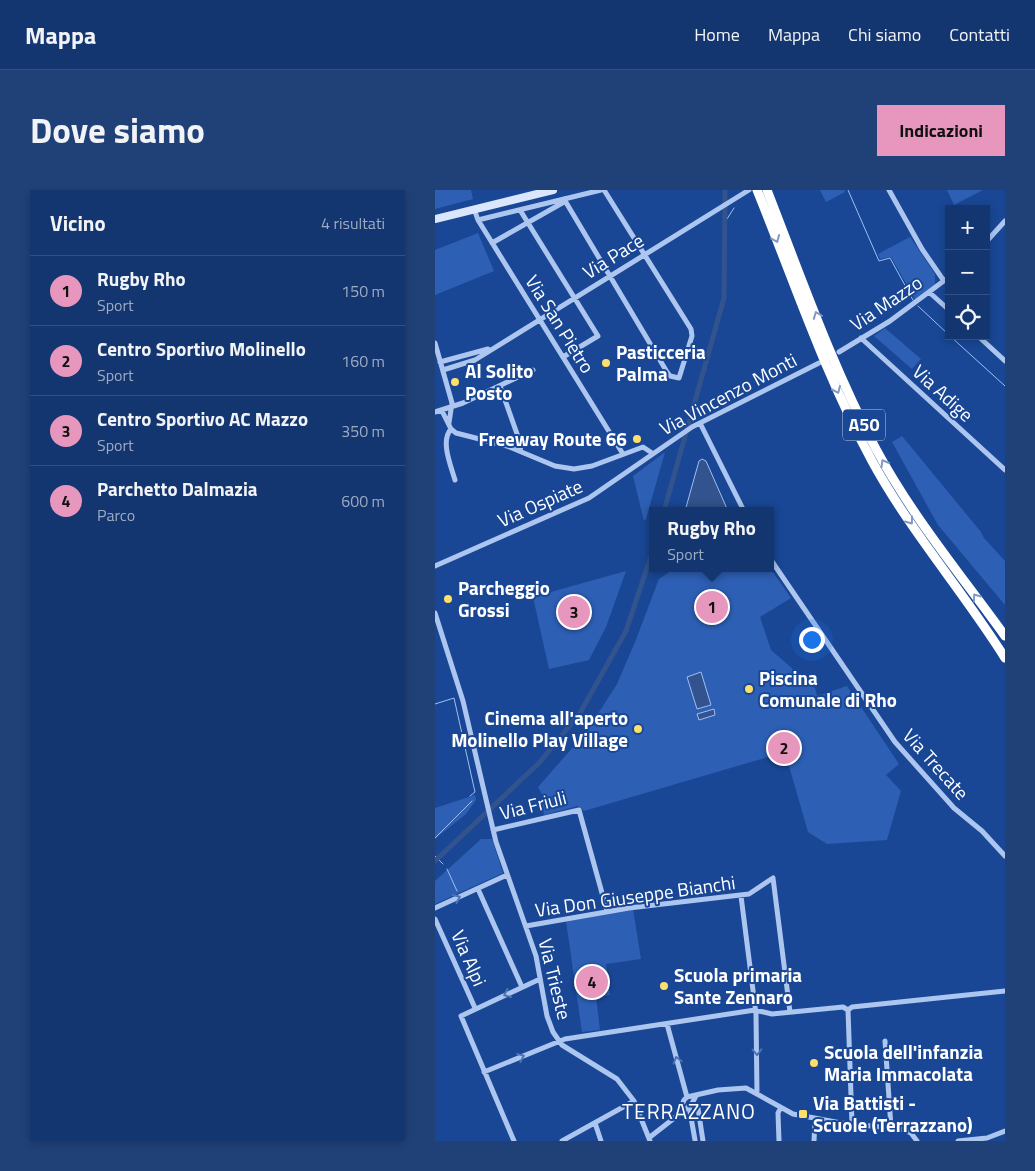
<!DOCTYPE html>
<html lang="it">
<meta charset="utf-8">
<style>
:root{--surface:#133570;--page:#204078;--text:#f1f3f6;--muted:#9dabc3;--line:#325083;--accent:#e797bd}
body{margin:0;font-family:"Titillium Web",sans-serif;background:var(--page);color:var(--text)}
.controls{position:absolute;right:15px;top:15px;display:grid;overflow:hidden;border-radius:0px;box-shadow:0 2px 8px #0003}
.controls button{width:45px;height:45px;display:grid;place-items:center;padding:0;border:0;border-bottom:1px solid var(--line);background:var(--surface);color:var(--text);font:25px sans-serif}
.you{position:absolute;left:376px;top:449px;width:18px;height:18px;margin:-12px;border:4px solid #fff;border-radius:50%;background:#1a73e8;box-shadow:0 0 0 8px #1a73e833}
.badge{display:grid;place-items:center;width:32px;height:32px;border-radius:50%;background:var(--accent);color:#111;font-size:16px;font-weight:700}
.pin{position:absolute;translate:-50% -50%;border:2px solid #fff;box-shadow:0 1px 5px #0006}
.popup{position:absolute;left:214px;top:317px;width:125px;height:65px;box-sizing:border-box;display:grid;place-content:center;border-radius:0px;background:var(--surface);filter:drop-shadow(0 1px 4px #0005);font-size:16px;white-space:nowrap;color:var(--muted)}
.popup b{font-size:19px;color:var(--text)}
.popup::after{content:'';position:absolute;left:50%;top:100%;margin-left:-10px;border:10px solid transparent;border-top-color:var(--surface)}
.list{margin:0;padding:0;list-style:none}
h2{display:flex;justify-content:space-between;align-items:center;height:65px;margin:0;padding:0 20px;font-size:21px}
h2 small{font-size:16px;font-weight:400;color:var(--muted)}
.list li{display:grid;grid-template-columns:32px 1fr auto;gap:15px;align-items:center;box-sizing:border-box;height:70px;padding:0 20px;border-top:1px solid var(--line)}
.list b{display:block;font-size:19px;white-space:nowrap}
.list p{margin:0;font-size:16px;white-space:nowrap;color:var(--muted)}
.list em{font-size:16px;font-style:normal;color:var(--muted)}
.icon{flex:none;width:28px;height:28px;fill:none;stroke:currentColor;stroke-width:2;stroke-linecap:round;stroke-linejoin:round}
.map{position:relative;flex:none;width:570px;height:951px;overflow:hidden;border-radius:0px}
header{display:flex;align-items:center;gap:30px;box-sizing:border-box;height:70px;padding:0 25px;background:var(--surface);border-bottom:1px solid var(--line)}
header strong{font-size:24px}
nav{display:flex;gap:28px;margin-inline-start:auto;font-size:18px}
.intro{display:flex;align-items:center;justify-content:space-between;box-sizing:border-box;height:120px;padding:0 30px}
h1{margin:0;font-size:35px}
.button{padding:12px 22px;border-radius:0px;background:var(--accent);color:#111;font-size:18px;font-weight:700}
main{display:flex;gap:30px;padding:0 30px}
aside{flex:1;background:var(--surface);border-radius:0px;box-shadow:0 2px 8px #0003}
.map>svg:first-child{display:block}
</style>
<header>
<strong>Mappa</strong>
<nav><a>Home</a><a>Mappa</a><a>Chi siamo</a><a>Contatti</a></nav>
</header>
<div class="intro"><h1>Dove siamo</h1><a class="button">Indicazioni</a></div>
<main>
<aside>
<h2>Vicino<small>4 risultati</small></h2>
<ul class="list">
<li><span class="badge">1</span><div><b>Rugby Rho</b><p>Sport</p></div><em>150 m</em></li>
<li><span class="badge">2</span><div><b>Centro Sportivo Molinello</b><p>Sport</p></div><em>160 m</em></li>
<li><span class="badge">3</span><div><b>Centro Sportivo AC Mazzo</b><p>Sport</p></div><em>350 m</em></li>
<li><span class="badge">4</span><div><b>Parchetto Dalmazia</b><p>Parco</p></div><em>600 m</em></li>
</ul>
</aside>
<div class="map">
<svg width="570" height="951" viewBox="0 0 570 951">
<rect width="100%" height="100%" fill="#194795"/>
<path fill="#2d5fb4" d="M0,0h36l2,9 -38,10z
M385,0h24l1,2 -19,10z
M512,0h36l-29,15z
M43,43l16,38 -59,24v-45z
M475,47l25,37v11l-19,16 -25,-44 -11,2 -2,-5z
M450,138l36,31 -9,10 -38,-33z
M467,246l79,96 3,6 21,23v44l-67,-80 -46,-83z
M230,262l-19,67 -2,2 -11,-45z
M240,378h95l21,30 -31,19 11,33 44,38 2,8 30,-10 52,78 -13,11 15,16 -14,49 -60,4 -19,-12 -23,-80 -201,59 -6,-5 -34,9 -3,-15 3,-2 -6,-11 43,-49 22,-32 14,-22 18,-42 24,-63z
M191,381l-20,56 -17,33 -40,9 -16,-72z
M40,605l1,5 -10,14 -31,25v-31z
M46,649h11l11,34 -68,31v-23z
M198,719l8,50 -35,5 4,31 -14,2 4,33 -18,2 -16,-111z"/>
<path fill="#32538d" stroke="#9ebff2" d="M267,269l4,2 22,50h-43l14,-50z
M266,482l10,33 -14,4 -10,-32z
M279,519l1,6 -16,5 -2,-6z"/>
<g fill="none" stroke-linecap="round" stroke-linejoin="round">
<path stroke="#9ebff2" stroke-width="1" d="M413,0l31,71 11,-3 23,42
M290,32l9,-14
M483,116l31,29
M515,146l55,50
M0,514l19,-6 21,94 -5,4
M0,648l37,-37
M0,666l8,8
M12,679l10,22"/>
<path stroke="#32538d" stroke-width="5" d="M229,321l60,-213 1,-108
M0,671l105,-99 40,-49 46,-82 27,-81"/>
<path stroke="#acc6f0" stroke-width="5" d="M454,0l33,59 22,32
M129,9l103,173 3,4 9,2 13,-42 -1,-7 -87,-139
M39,19l4,11 145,234
M85,20l78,126 -35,21
M43,30l123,-30
M551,52l19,-21
M57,53l72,-41
M494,102l20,18
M543,146l27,25
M426,148l144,132
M0,153l17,60 -3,20
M404,162l51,-31 59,-44
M5,172l48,-13
M8,180l32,-10 274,-170
M65,196l21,59 -1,6
M7,221l9,18 5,4 51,13 48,20 19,3 18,-3 51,-19 9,6
M0,222l28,-9 70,-33
M265,233l44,88
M16,239c-11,12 0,37 4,51
M336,370l124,182 59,66 28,23 23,25
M0,376l154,-68 103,-71 127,-64
M0,423l28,88 33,141 40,114 11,60 6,16 9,13 55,34 17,22 16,40
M58,640l86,-20 28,101
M43,699l44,98
M306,706l15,118 1,80
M0,718l72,-33
M0,729l40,89
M91,736l103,-18 120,-14 24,-16 17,134
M320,820l17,4 71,-7 5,3
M413,820l4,-3 153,-16
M413,820l4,114
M232,834l20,73
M450,851l6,86
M49,882l81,-33 190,-29
M257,914l6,4 5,33
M254,916l6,34
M244,923l5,-13 3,-3 31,-7 28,-2 47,26 48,9 60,6 10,4 6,8
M160,933l6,18
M215,947l41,-32 5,-9
M79,951l-53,-125 79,-37
M127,951l72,-40
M344,951l-1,-28 2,-4
M379,951l1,-21
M523,951l29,-3 18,-7"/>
<path stroke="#dae6fb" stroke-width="8" d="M0,29l118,-29"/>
<path stroke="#fff" stroke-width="9" d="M322,0c37,91 68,185 115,271 38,70 91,130 133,197
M332,0c34,87 65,176 109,259 36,67 85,126 129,187"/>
</g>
<defs><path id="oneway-chevron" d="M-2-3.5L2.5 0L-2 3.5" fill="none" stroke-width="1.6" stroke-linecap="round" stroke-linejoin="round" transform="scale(1.25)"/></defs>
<g stroke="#809ac5">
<use href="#oneway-chevron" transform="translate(341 49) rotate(68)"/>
<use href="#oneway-chevron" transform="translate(382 125) rotate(-111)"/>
<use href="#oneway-chevron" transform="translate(402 200) rotate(66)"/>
<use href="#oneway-chevron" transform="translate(449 273) rotate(-120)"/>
<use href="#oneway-chevron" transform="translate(475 331) rotate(54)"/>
<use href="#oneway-chevron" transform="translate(541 407) rotate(-126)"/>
</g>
<g stroke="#4c73b5">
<use href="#oneway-chevron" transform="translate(22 708) rotate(-24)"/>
<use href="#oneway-chevron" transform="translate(72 804) rotate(155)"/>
<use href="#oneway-chevron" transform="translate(322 862) rotate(89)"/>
<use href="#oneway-chevron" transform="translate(86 867) rotate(-22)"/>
<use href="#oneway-chevron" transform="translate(242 870) rotate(-106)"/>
</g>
<g fill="#ffdf6b" stroke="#194795" stroke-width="2">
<circle cx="171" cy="173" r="5"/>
<circle cx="20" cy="192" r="5"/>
<circle cx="202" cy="249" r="5"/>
<circle cx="13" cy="409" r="5"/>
<circle cx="314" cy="499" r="5"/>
<circle cx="203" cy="539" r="5"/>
<circle cx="229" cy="796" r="5"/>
<circle cx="379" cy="873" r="5"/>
<rect x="363" y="919" width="10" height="10" rx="2.5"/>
</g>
<g text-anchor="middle" stroke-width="4" stroke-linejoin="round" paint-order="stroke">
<rect fill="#194795" stroke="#bac8df" stroke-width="1" x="408" y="219.5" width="42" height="31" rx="4"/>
<g font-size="18" font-weight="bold" fill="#fff">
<text x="429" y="241">A50</text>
</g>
<g font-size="19" fill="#fff" stroke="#194795">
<text transform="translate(178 66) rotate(-32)" y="7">Via Pace</text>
<text transform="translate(451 113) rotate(-34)" y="7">Via Mazzo</text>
<text transform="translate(125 134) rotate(58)" y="7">Via San Pietro</text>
<text transform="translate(508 203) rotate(42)" y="7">Via Adige</text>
<text transform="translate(293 204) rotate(-28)" y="7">Via Vincenzo Monti</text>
<text transform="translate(105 313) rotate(-24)" y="7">Via Ospiate</text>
<text transform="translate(501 574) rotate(48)" y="7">Via Trecate</text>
<text transform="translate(98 615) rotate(-14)" y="7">Via Friuli</text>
<text transform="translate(200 706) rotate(-8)" y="7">Via Don Giuseppe Bianchi</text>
<text transform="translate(34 768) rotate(66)" y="7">Via Alpi</text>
<text transform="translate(120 789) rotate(76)" y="7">Via Trieste</text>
</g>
<g font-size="19" font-weight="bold" fill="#fff" stroke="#194795" text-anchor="start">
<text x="181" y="169">Pasticceria<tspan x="181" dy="22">Palma</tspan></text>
<text x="30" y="188">Al Solito<tspan x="30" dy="22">Posto</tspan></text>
<text x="192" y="256" text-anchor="end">Freeway Route 66</text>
<text x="23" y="405">Parcheggio<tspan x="23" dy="22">Grossi</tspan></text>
<text x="324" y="495">Piscina<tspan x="324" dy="22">Comunale di Rho</tspan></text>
<text x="193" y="535" text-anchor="end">Cinema all'aperto<tspan x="193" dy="22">Molinello Play Village</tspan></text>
<text x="239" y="792">Scuola primaria<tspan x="239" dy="22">Sante Zennaro</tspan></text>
<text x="389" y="869">Scuola dell'infanzia<tspan x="389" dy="22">Maria Immacolata</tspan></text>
<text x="378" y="920">Via Battisti -<tspan x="378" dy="22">Scuole (Terrazzano)</tspan></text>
</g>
<g font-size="21" letter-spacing="1" fill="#fff" stroke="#194795">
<text x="254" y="929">TERRAZZANO</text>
</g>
</g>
</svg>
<div class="controls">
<button>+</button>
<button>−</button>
<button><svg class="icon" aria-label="locate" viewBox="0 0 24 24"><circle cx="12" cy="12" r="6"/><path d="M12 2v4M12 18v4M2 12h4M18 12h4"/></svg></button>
</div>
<div class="you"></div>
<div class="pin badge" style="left:277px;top:417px">1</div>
<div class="popup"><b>Rugby Rho</b>Sport</div>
<div class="pin badge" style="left:349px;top:558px">2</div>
<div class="pin badge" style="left:139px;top:422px">3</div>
<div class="pin badge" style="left:157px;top:792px">4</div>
</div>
</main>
